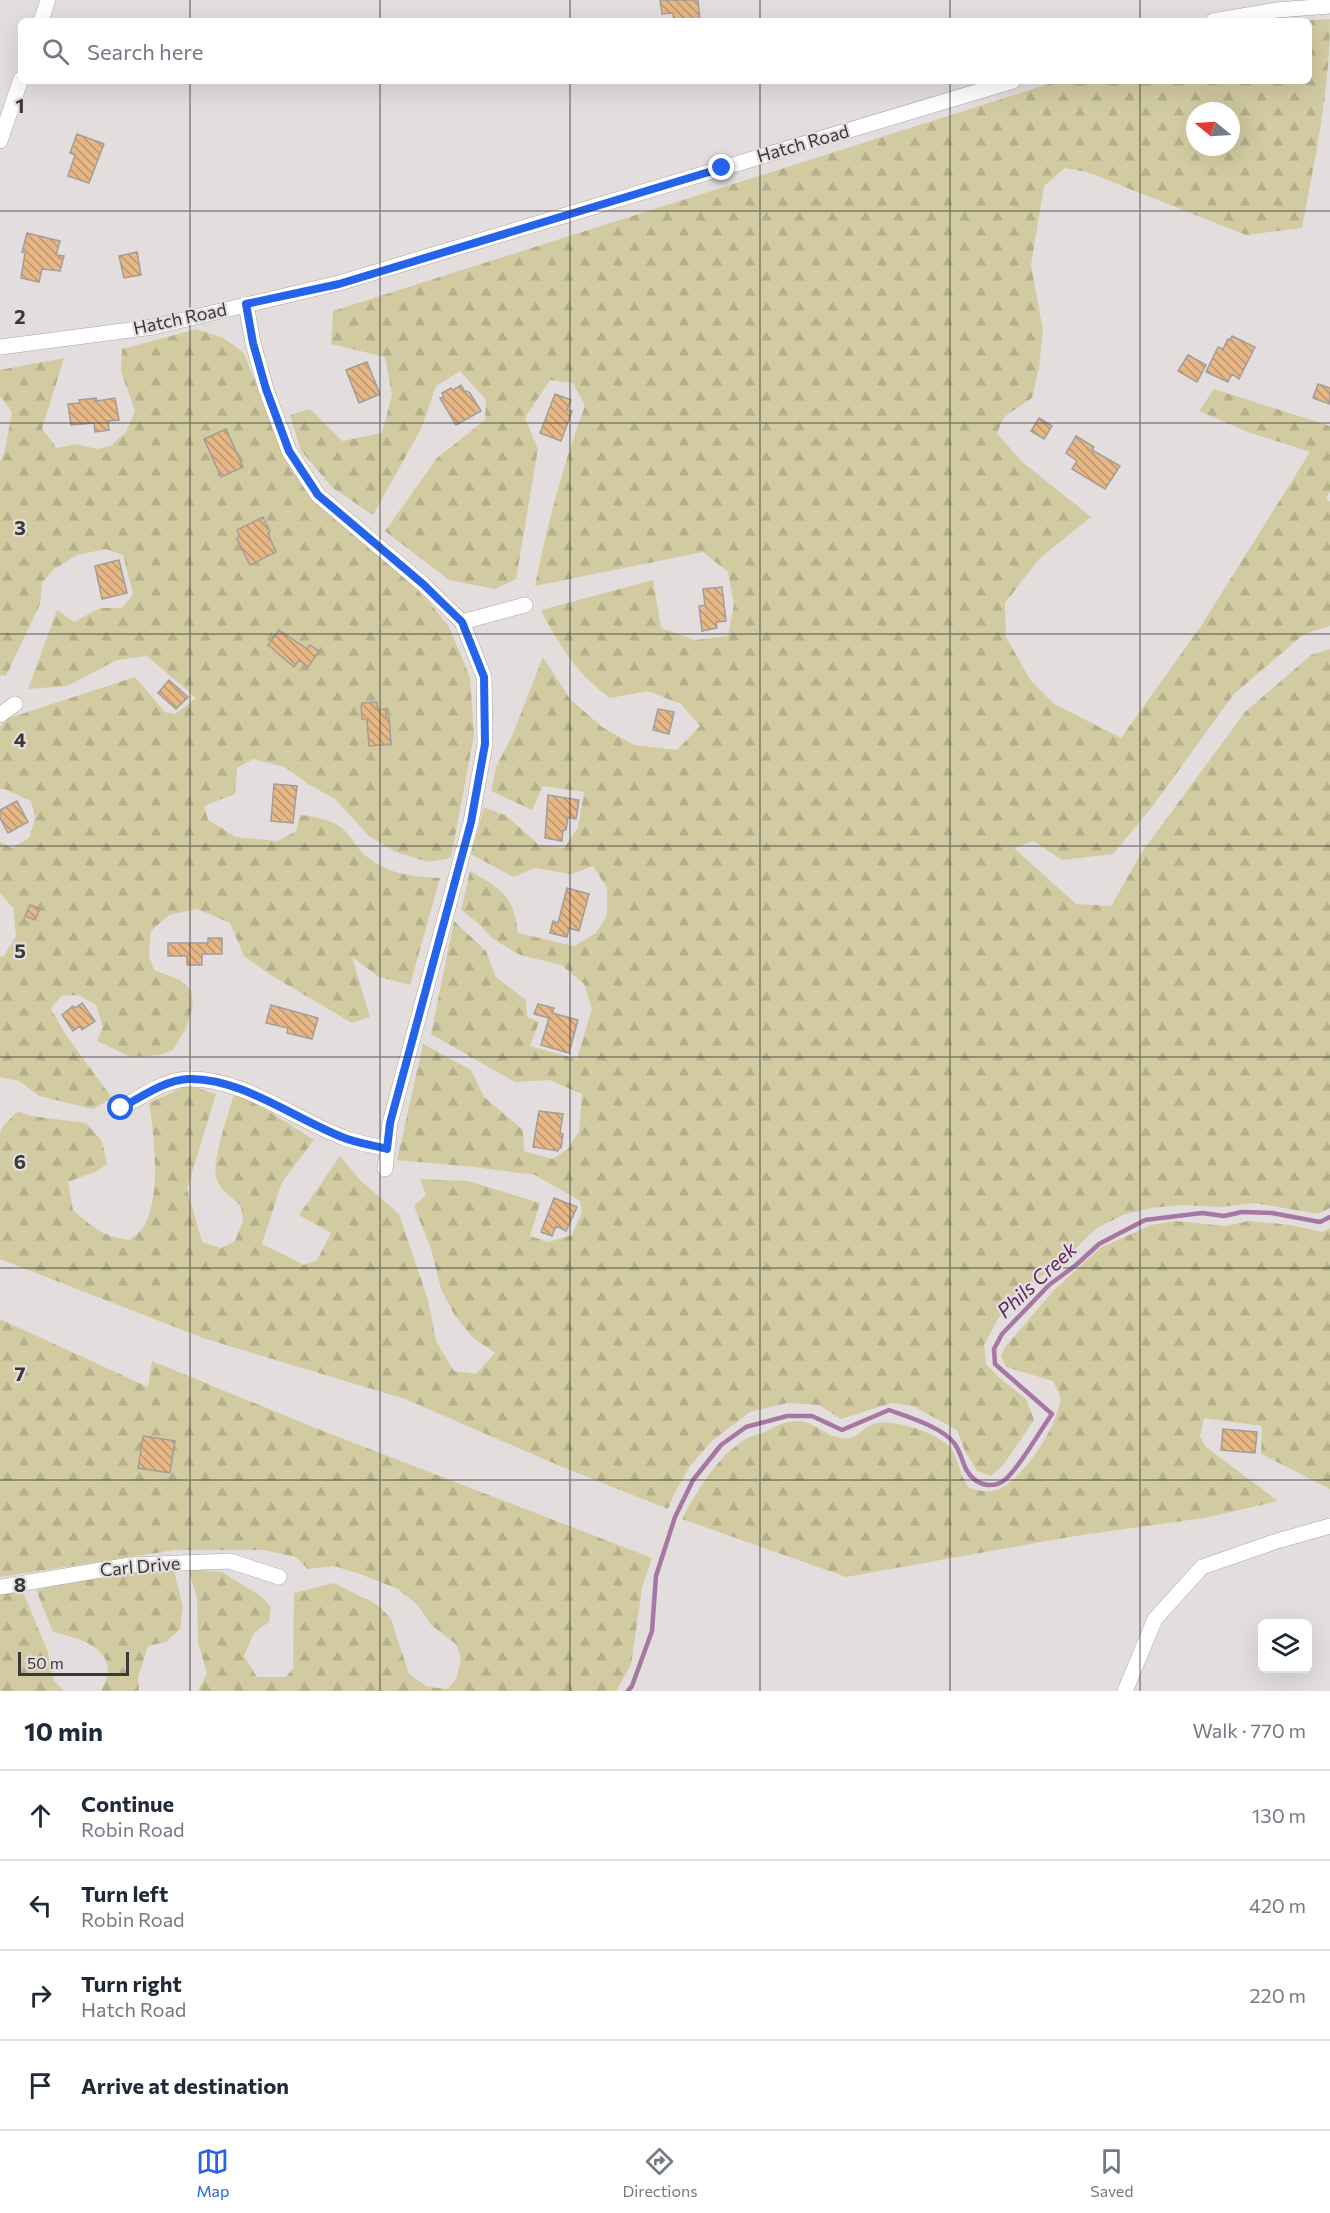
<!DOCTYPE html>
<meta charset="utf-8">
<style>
:root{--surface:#fff;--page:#f2f2f3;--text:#1f2937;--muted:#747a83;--line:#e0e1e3;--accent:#2563eb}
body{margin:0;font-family:Commissioner,sans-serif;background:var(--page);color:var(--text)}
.controls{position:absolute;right:18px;bottom:18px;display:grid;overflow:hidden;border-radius:9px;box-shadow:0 6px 24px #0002}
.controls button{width:54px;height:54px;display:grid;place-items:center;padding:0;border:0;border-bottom:2px solid var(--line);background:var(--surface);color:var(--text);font:30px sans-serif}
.compass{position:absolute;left:1186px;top:102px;width:54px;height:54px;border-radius:50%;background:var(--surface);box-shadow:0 6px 24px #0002;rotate:288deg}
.scale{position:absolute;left:18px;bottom:15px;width:111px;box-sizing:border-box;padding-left:6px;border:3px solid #3a3838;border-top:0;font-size:16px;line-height:21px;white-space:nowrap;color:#3a3838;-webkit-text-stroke:4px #e3dedd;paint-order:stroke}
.stop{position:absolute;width:18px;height:18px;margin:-14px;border:4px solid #2563eb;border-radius:50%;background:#fff}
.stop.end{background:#2563eb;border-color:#fff;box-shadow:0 2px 6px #0008}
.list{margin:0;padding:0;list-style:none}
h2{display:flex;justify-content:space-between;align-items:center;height:78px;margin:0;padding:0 24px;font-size:26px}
h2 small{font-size:20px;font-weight:400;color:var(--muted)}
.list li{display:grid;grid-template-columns:39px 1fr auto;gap:18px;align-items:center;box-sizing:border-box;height:90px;padding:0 24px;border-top:2px solid var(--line)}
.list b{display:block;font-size:22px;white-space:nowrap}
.list p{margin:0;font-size:20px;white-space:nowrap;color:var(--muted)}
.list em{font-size:20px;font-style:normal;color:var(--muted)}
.icon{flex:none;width:33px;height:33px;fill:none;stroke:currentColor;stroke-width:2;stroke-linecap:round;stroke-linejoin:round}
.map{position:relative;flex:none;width:1330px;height:1691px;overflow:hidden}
.search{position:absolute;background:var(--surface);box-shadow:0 6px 24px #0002;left:18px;right:18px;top:18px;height:66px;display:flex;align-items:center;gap:15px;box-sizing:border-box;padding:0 21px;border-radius:9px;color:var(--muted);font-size:22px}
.sheet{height:438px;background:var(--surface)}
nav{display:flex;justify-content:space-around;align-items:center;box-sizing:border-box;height:84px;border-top:2px solid var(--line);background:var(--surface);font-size:16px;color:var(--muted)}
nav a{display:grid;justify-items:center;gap:3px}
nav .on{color:var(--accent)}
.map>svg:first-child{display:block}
</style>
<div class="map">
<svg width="1330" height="1691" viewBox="0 0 1330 1691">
<defs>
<pattern id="forest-firs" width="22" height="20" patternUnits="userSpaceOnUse" patternTransform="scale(1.5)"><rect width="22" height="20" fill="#d2cba1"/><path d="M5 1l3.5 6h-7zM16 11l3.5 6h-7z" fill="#b5af8b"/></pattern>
<pattern id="building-back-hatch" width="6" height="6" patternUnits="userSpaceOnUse" patternTransform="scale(1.5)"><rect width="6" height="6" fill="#e7b785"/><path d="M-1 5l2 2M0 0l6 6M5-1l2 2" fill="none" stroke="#bc966e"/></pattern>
</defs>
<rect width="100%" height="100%" fill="#e3dedd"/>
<path fill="url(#forest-firs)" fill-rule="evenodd" d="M1330,19c0,70 -15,140 -28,209l-56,7 -159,-63 -22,-4 -21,18 -13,79 12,66 -4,36 -7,31 -28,19 -7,16 24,28 70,56 -52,42 -34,44 1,34 25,44 23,23 67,34 80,-112 109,-174 -62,-20 -49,-21 15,-22 116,37v66l-4,6 4,4v124l-26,8 -71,61 -81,112 -39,47 -51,6 -29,-19 -19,7 62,56 35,2 31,-54 103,-140 66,-57 19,-6v559l-12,6 -63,-11 -35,4 -39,-2 -30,3 -28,7 -26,13 -39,37 -39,26 -21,28 -14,26 2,19 15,15 25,20 8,21 -30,44 -13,12 -14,-5 -12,-20 -8,-21 -44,-24 -22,-3 -50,16 -22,-14 -32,-2 -37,9 -38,29 -22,25 -16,28 -6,15 -108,-43 -155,-67 -202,-61 -203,-79v-126l3,-7 15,-15 13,5 55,7 16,18 5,23 -10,7 -29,11 5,28c19,17 31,27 57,30 3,-3 8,-6 10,-9 23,-27 14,-96 9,-128l39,-18 28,9 -29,95 15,53 19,6 14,-7 8,-20 -2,-15c-8,-8 -22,-17 -25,-29 -4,-18 13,-65 18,-83l25,11 55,35 -32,42 -20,62 42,21 13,-5 14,-27 -32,-18 41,-59 20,24 39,34 29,86 8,41 18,30 22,3 19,-21 -23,-16 -18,-23 -13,-25 -10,-40 -17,-43 12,-11 -6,-16 48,2 72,22 -10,33 18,6 24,-7 10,-23 -2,-11 -45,-26 -61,-8 -77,-7 26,-116 48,26 13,27 39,33 1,21 28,8 16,-10 11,-18 3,-37 -33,-14 -34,2 -84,-48 23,-113 32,30 10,26 30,23 1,17 12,5 -9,24 47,13 15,-50 -8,-25 -23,-19 -41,-10 -27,-16 -16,-17 -16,-12 9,-39c32,19 43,23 48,62l56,13 22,-13 11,-18v-27l-14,-22 -22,8 -37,-6 -21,9 -42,-23 13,-47 23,9 32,29 25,3 14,-21 6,-35 -41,-6 -11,24 -41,-19 5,-24 16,-31 31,-79 27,42 32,28 32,18 43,5 23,-24 -19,-22 -33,-13 -38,7c-33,-24 -51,-52 -69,-88l112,-30 8,48 34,12 33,-4 6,-32 -6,-32 -25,-20 -168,34c12,-62 28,-121 50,-180l-12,-23 -23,-3 -25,38 13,31 -22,130 -21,10 -46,-9 -64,-49 52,-73 48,-38 1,-20 -26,-29 -24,15 -15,43 -48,86 -40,-27 -32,-37 -11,-36 20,-6 32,32 40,-8 10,-38 -7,-38 -54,-13 2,-33 725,-230h251v-60h-11zM1195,111h36v36h-36z
M197,329l28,10 19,14 37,96 102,108 47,46 19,24 21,50 4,58 -23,123 -23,4 -32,-10 -27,-16 -34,-37 -27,-15 -23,-17 -32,-8 -16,9 -2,26 -31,12 4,14 28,17 42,4 18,-10 4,-16c13,1 34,5 44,15 8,8 13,18 21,25 22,19 47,22 75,23l-30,107 -31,-8 -27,-20 18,60 -18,6 -78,-46 -30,-21 -14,-33 -33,-14 -28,6 -18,16 -2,25 5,14 26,10 11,10 2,16 -8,24 -12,20 -13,5 -29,2 -34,-16 6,-14 -7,-22 -18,-10 -17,1 -10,13 15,26 46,63 -19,11 -54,-13 -20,-15 -19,-4v-121l3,1 13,-21 -3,-28 -13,-15v-51l12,6 17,-10 6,-20 -4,-17 -26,-12h-5v-62l9,-9 126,-41 30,35 10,2 21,-16 -49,-42 -30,4 -50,26 -39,3 29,-79 17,12 26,-14h22l11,-14 -10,-39 -17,-6 -29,6 -24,15 -11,13 -2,21 -34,72 -6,-1v-213l4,-8 8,-42 -12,-16v-26l64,-12 -22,71 15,19 19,-4 21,5 13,-3 16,-14 9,-21 -14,-40 1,-22z
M1176,1221l49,5 24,-5 42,4 31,7 8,-4v261l-69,-35 1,-28 -58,-8 -4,18 5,10 73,55 -74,17 -129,18 -229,41 -164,-58c16,-29 33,-60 62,-79 6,-4 14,-5 21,-8 11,-6 20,-11 34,-11 18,1 29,20 51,17 8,-2 15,-11 23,-14 18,-7 70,10 79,26 7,12 8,25 17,38 9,2 17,5 27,2 25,-7 64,-66 64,-92 0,-5 -5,-12 -7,-17l-47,-14 -5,-11 4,-9 49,-57 46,-42 51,-23z
M0,1319l148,68 4,-26 161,66 339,131 -10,30 -11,77 -15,26h-418l9,-18 -9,-30 -1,-46 -9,-28 34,3 40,25 9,10 -2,15 -15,11 -10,23 13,21h29l7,-9 1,-75 40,-10 44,22 13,14 18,55 19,13 20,2 8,-10 5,-18 -4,-16 -26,-20 -12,-19 -21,-17 -38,-15 -26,-8 -26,3 -12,-12 -32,-7h-89l-175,27z
M173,1567l10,40 -3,22 -14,13 -18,4 -10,31 1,14h-42h4c23,-40 -17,-52 -48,-59l-17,-42 89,-19z
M22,1590l26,62 6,29 10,10h-64v-97z"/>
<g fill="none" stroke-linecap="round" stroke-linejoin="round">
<path stroke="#a777a4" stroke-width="4.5" d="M628,1691l4,-5 20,-55 4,-55 19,-59 18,-37 28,-35 25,-18 41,-11h25l30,14 47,-20c19,7 53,17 65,33 9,11 8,27 20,36 7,6 17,8 26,4 14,-6 41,-54 52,-69l-57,-50 -1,-15 8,-15 47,-49 27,-20 23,-21 46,-24 57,-7 22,3 18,-4 30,1 48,9 10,-5"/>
</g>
<path fill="url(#building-back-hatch)" stroke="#a09e9b" stroke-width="1.5" d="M660,0h38l2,21h-26l-1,-8 -11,1z
M77,134l27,10 -15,39 -21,-7 7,-21 -5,-2z
M27,233l33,8 -4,14 8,1 -4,15 -18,-2 -3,13 -18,-4 4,-25 -3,-1z
M137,252l4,23 -17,3 -5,-22z
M1232,336l23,11 -16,32 -7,-5 -4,8 -22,-10 12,-25 5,2 5,-10 2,1z
M1188,355l18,10 -9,17 -19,-11z
M367,362l13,32 -21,9 -13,-33z
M1318,384l12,4v16l-17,-6z
M461,385l4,7 2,-1 3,2 11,18 -25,14 -16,-27 4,-1 -2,-4 9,-5 2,2z
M555,394l16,6 -4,10 5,1 -11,30 -21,-8z
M96,398l1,3 18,-3 4,22 -11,1 1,9 -14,2 -1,-9 -23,2 -3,-21 12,-1 -1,-3z
M1039,418l13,8 -8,13 -13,-8z
M226,429l17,38 -22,10 -17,-38z
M1076,436l18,11 -2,3 28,16 -15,23 -33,-20 5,-8 -11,-8z
M263,517l7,15 -2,1 3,8 5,11 -26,13 -13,-26 2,-4 -2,-5z
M119,560l8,33 -25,6 -7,-33z
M722,587l4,34 -10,1 1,6 -15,3 -3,-25 6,-1 -2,-16z
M279,630l28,19 3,-4 9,6 -11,16 -9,-7 -5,7 -26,-22z
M169,680l19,17 -12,12 -18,-16z
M377,702l1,8 8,-1v8h3l2,27 -22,2 -2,-26 -5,-1 -1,-13 1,-3z
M658,709l16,3 -5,22 -16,-4z
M274,784l23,2 -4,37 -22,-2z
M548,795l31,5 -3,19 -8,-2 -2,13h-3l-1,11 -17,-3z
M17,801l11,21 -20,11 -8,-15v-8z
M567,888l22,6 -10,37 -10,-3 -2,9 -17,-4 3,-12 5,2z
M30,905l10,4 -5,11 -10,-4z
M208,938h14v16h-20v11h-15v-9h-19v-13h40z
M82,1003l13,18 -13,9 -2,-4 -7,5 -11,-16 11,-9 2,2z
M538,1004l16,4 -2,5 26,7 -9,33 -28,-8 8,-27 -15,-4z
M271,1005l47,13 -6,21 -25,-6 1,-5 -22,-5z
M539,1111l24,3 -3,19 3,1 -2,14h-2l-1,3 -25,-4z
M554,1198l23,9 -11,24 -10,-5 -4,10 -11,-4z
M1223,1429l34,3 -2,21 -34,-3z
M143,1436l32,5 -5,32 -32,-5z"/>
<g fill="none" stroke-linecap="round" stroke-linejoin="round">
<g stroke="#a9a4a3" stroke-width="16">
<path id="minor" d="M41,21l7,-21
M1213,21l64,-11 53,-4
M0,141l21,-62
M246,304l7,39 13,46 23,62 29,44 105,89 39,38 22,55 1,67 -14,78 -81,301 -5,46
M0,347l153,-20 186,-44 674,-202
M462,622l63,-17
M0,715l15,-11
M121,1108c20,-11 43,-28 67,-29 52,-2 107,40 154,58 14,6 30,8 45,12
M0,1587l130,-22 100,-4 49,16
M1125,1691l30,-72 47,-52 75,-26 53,-15"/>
</g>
<use href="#minor" stroke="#fff" stroke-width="15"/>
</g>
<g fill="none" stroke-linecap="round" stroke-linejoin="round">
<path stroke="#2563eb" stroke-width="8" d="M121,1108c20,-11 44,-28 67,-29 52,-2 107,40 154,58 14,6 30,8 45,12l3,-26 81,-301 14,-78 -1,-67 -22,-55 -39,-38 -105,-89 -29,-44 -23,-62 -13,-46 -7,-39 93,-20 383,-116"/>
</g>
<path fill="none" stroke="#3a3838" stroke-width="1.5" stroke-opacity="0.55" d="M190,0v21M380,0v21M570,0v21M760,0v21M950,0v21M1140,0v21M190,81v1610M380,81v1610M570,81v1610M760,81v1610M950,81v1610M1140,81v1610M0,211h1330M0,423h1330M0,634h1330M0,846h1330M0,1057h1330M0,1268h1330M0,1480h1330"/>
<g text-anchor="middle" stroke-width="4.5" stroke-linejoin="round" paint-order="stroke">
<g font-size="18" fill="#3a3838" stroke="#e3dedd">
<text transform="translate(803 144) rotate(-16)" y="6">Hatch Road</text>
<text transform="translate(180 319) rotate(-12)" y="6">Hatch Road</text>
<text transform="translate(140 1567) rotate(-5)" y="6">Carl Drive</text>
</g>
<g font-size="20" font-style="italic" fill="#60255e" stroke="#e3dedd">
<text transform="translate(1037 1280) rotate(-43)" y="7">Phils Creek</text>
</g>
</g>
<g font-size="20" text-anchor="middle" font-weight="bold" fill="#3a3838" stroke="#e3dedd" stroke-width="4.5" stroke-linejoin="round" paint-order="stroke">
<text x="20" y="113">1</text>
<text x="20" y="324">2</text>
<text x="20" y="535">3</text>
<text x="20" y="747">4</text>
<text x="20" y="958">5</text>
<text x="20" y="1169">6</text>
<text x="20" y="1381">7</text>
<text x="20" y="1592">8</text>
</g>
</svg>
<div class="controls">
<button><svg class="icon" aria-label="layers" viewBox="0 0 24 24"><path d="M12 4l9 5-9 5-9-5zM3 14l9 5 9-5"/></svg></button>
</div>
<svg class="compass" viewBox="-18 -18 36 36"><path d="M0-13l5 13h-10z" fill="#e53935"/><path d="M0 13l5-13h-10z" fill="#747a83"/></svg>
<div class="scale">50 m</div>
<div class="stop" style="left:121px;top:1108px"></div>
<div class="stop end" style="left:722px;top:168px"></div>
<div class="search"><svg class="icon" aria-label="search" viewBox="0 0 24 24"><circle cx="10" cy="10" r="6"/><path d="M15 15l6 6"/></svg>Search here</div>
</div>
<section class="sheet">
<h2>10 min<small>Walk · 770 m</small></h2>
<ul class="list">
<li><svg class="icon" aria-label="ahead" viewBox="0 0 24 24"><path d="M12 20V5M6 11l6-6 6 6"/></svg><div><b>Continue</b><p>Robin Road</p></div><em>130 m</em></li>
<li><svg class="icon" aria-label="left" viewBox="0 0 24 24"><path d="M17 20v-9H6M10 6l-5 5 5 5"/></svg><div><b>Turn left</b><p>Robin Road</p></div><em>420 m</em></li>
<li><svg class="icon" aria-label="right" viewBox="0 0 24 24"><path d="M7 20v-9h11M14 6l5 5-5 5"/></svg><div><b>Turn right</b><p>Hatch Road</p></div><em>220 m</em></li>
<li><svg class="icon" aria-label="arrive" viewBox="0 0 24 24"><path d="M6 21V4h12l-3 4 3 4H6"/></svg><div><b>Arrive at destination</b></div></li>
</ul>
</section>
<nav>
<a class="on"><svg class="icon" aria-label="map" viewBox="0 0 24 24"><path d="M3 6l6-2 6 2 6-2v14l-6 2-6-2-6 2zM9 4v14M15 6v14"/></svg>Map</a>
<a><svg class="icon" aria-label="directions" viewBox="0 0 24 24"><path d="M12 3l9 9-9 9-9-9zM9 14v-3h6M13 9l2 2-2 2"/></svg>Directions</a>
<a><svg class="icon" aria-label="saved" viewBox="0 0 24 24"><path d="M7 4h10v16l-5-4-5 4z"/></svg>Saved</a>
</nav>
